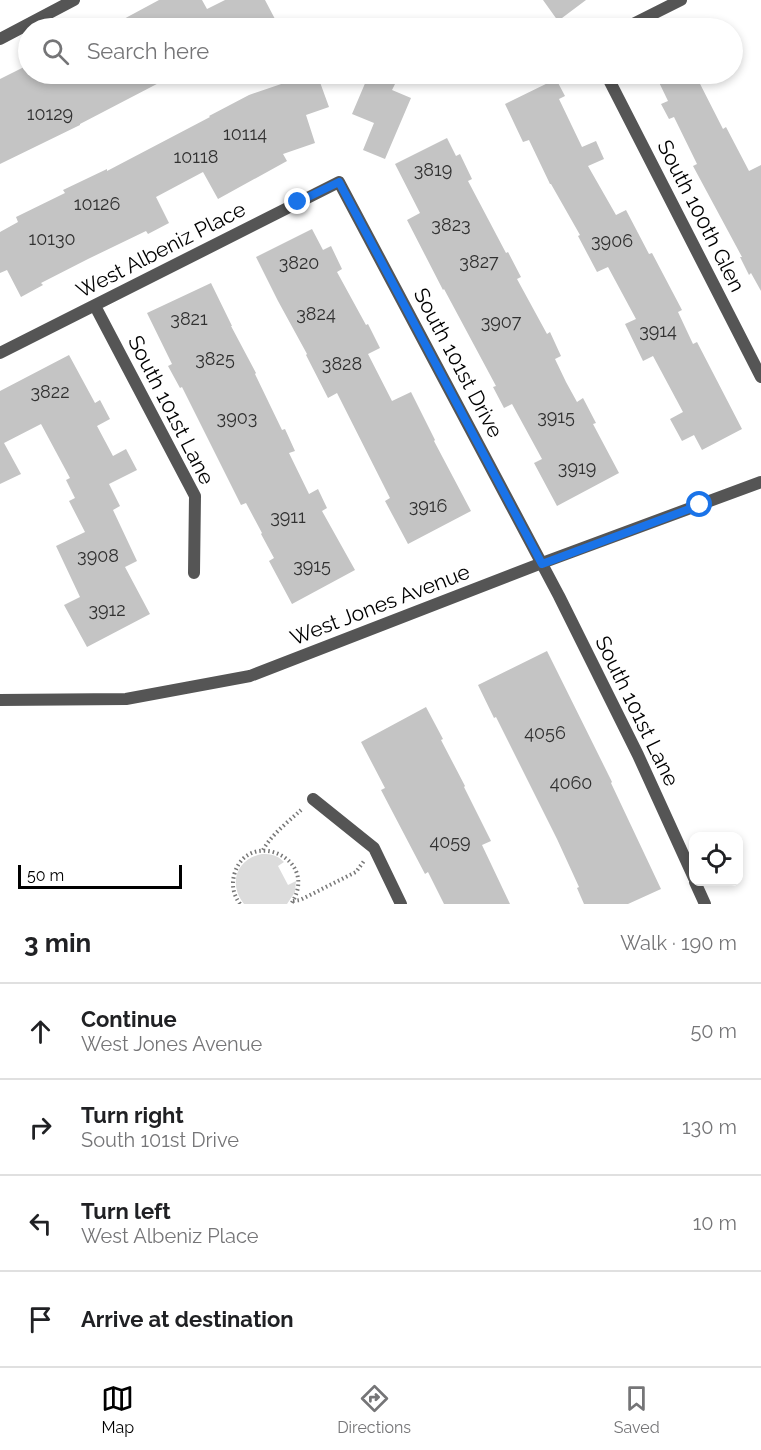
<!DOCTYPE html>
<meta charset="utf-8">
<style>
:root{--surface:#fff;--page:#f2f2f2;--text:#202124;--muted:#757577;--line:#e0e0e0;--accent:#000}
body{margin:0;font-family:Raleway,sans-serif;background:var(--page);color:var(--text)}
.controls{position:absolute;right:18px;bottom:18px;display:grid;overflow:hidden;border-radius:12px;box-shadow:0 3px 9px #0003}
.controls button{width:54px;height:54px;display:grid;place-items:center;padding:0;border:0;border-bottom:2px solid var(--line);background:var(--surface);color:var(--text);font:30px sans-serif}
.scale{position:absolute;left:18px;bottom:15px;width:164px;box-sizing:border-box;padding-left:6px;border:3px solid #000;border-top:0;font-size:16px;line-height:21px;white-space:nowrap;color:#000;-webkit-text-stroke:4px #fff;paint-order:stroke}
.stop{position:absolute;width:18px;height:18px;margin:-14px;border:4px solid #1a73e8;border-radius:50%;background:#fff}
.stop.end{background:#1a73e8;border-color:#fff;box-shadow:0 2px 6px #0008}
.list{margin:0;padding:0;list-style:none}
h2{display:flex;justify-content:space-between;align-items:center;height:78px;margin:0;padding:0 24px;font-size:26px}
h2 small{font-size:20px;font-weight:400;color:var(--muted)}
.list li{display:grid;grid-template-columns:39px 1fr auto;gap:18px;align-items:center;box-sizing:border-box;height:96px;padding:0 24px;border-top:2px solid var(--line)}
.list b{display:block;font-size:22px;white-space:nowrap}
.list p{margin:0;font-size:20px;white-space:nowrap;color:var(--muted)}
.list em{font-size:20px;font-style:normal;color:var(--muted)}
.icon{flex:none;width:33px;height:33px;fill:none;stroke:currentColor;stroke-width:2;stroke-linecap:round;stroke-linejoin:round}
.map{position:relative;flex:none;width:761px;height:904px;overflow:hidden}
.search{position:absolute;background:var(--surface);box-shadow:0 3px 9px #0003;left:18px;right:18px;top:18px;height:66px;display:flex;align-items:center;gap:15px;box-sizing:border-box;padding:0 21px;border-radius:33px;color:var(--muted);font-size:22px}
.sheet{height:462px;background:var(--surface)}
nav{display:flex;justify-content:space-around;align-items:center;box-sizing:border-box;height:84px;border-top:2px solid var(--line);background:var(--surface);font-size:16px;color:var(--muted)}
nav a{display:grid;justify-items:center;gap:3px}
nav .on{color:var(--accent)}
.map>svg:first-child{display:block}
</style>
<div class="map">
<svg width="761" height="904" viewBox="0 0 761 904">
<rect width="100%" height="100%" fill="#fff"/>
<path fill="#dcdcdc" d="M262,854c10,0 15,1 22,8l-6,4 10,19 8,-4 -1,11 -8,12h-43c-16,-20 -8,-45 18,-50z"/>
<path fill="#c4c4c4" d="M159,0h43l5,9 18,-9h40l10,19 -18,9h-150z
M543,0h43l-28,21z
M28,65v9h148l-96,50v1l-80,39v-85z
M287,74h30l12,33 -23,8 9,28 -32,11 4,7 -69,38 -15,-27 -47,25 13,26 -21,11 -2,-3 -58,28 -47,24 2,2 -22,12 -14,-27 -7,3v-41l18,-10 -2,-5 49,-24 -2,-3 44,-21v2l103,-54 -1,-1 40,-21 41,-14z
M369,74l26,10 -3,6 19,8 -26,61 -22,-9 11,-27 -22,-9z
M655,74h40l28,55 3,-2 23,44 12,-6v126l-10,-18 -2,2 -9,-18h2l-49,-91 4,-2 -23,-47 -5,2 -8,-15 7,-3z
M556,79l9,17 -6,3 23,48 14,-6 8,18 -16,7 28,49 10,-5 23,44 3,-1 30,57 -4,2 15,32 4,-2 45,87 -40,21 -8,-15 -12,6 -12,-22 13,-7 -30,-56 -10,5 -18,-37 11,-5 -28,-52 -11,5 -19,-36 2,-1 -29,-51h-1l-21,-44 -6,2 -18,-38z
M447,138l9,18 4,-2 12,25 -4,2 38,72 2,-1 13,25 -4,2 30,55 3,-2 11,24 -6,3 11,23 11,20 6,-4 13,25 -3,1 26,49 -62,33 -23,-43 8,-4 -30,-55 -8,4 -11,-21 3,-1 -52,-97 -1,1 -36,-70 13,-7 -25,-49z
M312,229l11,21 8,-4 11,23 -5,3 29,53 2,-1 12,24 -12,6 24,47 19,-9 24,48 -1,1 37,70 -63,33 -23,-43 5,-3 -53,-105 -9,5 -22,-43 1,-1 -29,-53 -22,-44z
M211,283l21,43h-1l25,47 -1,1 27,56 3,-1 10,22 -6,2 20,41 9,-5 9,19 -5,3 33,59 -63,34 -23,-43 5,-3 -13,-24 1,-1 -16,-30 -5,2 -59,-118 -2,1 -12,-22 4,-2 -25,-51z
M69,355l26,48 5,-3 10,19 -13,7 16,30 13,-7 11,21 -28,14 11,22 -7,4 24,51 -12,6 25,47 -63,33 -23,-42 16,-8 -24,-51 29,-14 -16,-31 6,-3 -9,-18 4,-2 -29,-54 -37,19 17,31 -21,10v-93z
M547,651l65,131 -1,1 50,106 -33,15h-44l-7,-16 2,-1 -22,-48 -61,-122 -2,1 -16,-33z
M426,707l17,32 -2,1 24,46 -1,1 27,54 -9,4 28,59h-66l-16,-32 -3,2 -44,-84 4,-2 -24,-46z"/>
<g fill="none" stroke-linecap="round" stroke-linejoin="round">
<path stroke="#777" stroke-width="4" stroke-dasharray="1.5 3" stroke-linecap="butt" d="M263,850c9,-16 25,-28 38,-40
M293,901l7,-1 56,-28 8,-11
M240,904c-7,-10 -9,-20 -5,-32 15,-44 86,-13 56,32"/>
<path stroke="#555" stroke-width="12" d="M625,28l56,-28
M0,39l74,-39
M606,74l155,303
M95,306l100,190 -1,77
M0,353l339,-171 220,414 79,159 56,123
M313,799l61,49 27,56
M695,882l10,22"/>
<path stroke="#555" stroke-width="12" d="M0,700l126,-1 124,-23 292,-113 219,-81"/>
</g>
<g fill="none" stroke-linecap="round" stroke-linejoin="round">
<path stroke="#1a73e8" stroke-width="8" d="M298,202l41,-20 203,382 158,-59"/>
</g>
<g text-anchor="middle" stroke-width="6" stroke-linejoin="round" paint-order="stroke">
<g font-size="18" fill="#313131">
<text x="50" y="120">10129</text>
<text x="245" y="140">10114</text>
<text x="196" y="163">10118</text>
<text x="433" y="176">3819</text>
<text x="97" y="210">10126</text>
<text x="451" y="231">3823</text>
<text x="52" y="245">10130</text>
<text x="612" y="247">3906</text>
<text x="479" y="268">3827</text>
<text x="299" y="269">3820</text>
<text x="316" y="320">3824</text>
<text x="189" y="325">3821</text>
<text x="501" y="328">3907</text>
<text x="658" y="337">3914</text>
<text x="215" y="365">3825</text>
<text x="342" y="370">3828</text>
<text x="50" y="398">3822</text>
<text x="556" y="423">3915</text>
<text x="237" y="424">3903</text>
<text x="577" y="474">3919</text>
<text x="428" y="512">3916</text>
<text x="288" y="523">3911</text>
<text x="98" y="562">3908</text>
<text x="312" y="572">3915</text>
<text x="107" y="616">3912</text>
<text x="545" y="739">4056</text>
<text x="571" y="789">4060</text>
<text x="450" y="848">4059</text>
</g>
<g font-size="21" fill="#000" stroke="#fff">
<text transform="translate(701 216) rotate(63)" y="7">South 100th Glen</text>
<text transform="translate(161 250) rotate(-27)" y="7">West Albeniz Place</text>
<text transform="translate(458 363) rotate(62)" y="7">South 101st Drive</text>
<text transform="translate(171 410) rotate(63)" y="7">South 101st Lane</text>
<text transform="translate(380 605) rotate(-21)" y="7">West Jones Avenue</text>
<text transform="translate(637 711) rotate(64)" y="7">South 101st Lane</text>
</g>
</g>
</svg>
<div class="controls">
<button><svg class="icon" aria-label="locate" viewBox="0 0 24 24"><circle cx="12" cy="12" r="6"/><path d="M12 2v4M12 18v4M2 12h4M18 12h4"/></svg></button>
</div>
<div class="scale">50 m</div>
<div class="stop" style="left:700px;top:505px"></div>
<div class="stop end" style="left:298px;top:202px"></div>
<div class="search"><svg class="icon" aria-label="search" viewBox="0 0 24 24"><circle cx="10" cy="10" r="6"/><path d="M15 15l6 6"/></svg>Search here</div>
</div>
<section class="sheet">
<h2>3 min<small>Walk · 190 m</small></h2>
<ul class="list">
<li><svg class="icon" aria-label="ahead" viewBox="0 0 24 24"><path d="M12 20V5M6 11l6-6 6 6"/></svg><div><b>Continue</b><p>West Jones Avenue</p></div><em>50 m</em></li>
<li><svg class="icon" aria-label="right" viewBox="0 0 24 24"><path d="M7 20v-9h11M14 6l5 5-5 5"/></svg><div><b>Turn right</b><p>South 101st Drive</p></div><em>130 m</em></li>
<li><svg class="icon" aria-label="left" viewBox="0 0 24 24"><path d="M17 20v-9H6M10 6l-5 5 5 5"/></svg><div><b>Turn left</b><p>West Albeniz Place</p></div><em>10 m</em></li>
<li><svg class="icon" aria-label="arrive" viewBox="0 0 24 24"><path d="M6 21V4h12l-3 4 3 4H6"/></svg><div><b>Arrive at destination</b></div></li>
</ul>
</section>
<nav>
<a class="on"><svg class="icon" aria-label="map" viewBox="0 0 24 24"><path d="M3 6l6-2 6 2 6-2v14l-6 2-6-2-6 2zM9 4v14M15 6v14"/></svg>Map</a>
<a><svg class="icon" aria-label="directions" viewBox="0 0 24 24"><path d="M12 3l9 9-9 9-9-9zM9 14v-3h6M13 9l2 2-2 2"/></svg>Directions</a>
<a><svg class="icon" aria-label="saved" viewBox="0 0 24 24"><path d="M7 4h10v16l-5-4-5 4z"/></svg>Saved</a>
</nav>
